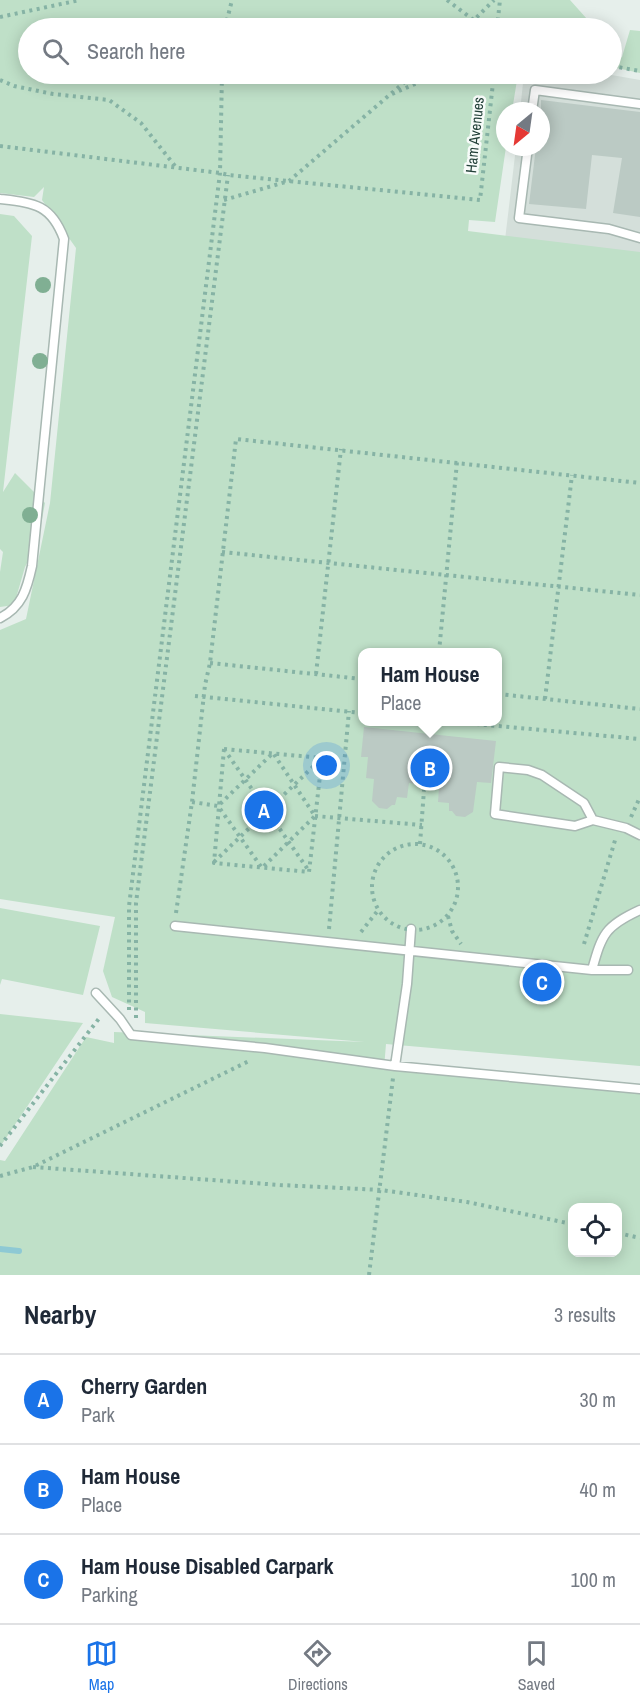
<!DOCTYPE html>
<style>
:root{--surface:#fff;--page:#f2f2f3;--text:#1f2937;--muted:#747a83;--line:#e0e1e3;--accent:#1a73e8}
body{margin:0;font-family:"Archivo Narrow",sans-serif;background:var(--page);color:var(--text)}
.controls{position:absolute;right:18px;bottom:18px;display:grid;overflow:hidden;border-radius:12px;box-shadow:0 3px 15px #0003}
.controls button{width:54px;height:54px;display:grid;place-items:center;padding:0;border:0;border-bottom:2px solid var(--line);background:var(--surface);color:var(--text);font:30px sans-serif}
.compass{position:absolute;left:496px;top:102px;width:54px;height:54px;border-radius:50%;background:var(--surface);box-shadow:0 3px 15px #0003;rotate:209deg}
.you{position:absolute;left:327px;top:766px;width:21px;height:21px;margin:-15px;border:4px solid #fff;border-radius:50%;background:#1a73e8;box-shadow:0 0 0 9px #1a73e833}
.badge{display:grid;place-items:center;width:39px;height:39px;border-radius:50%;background:var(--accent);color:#fff;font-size:20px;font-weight:700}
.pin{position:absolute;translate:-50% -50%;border:3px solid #fff;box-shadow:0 2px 6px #0006}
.popup{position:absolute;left:358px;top:648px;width:144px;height:78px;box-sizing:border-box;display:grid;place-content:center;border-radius:12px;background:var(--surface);filter:drop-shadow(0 2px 4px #0005);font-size:20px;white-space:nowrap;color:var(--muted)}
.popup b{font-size:22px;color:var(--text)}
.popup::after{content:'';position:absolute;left:50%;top:100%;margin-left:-12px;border:12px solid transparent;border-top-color:var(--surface)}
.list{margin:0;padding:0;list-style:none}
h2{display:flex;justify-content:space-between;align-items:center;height:78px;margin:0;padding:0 24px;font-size:26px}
h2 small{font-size:20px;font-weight:400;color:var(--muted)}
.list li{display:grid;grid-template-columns:39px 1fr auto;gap:18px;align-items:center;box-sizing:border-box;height:90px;padding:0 24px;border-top:2px solid var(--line)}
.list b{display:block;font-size:22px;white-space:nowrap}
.list p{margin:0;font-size:20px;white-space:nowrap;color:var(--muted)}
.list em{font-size:20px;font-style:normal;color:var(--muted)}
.icon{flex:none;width:33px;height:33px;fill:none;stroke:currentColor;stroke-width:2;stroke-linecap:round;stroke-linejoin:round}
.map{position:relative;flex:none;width:640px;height:1275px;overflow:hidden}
.search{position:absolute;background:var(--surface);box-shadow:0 3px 15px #0003;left:18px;right:18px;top:18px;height:66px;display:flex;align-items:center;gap:15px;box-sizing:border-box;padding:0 21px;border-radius:33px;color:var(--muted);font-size:22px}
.sheet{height:348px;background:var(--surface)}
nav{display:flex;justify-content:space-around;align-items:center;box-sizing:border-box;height:84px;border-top:2px solid var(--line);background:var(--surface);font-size:16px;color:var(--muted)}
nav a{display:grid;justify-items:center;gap:3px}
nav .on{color:var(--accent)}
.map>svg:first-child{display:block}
</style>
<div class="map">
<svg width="640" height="1275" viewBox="0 0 640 1275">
<rect width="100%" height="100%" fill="#e6efeb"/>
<path fill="#d4dfda" d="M524,74h82l34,6v176l-135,-16 11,-93h25v-36h-21z"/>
<path fill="#bfe0c8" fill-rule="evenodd" d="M0,0h570l17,19v9h-559v46h490l-6,37h-7l1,36 -11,75 -26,-2 -1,11 172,21v814l-254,-22 -2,24 256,23v184h-640v-115l5,1 81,-124 28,6v-11l251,10 -220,-19v-11l-33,-15 -9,-26 12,-54 -115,-18v-269l26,-11 24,-116 26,-255 -34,-48 2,-13 -10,10 -34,-4zM362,652h136v70h-136zM572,1208h46v44h-46z
M630,30l10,1v42l-28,-6v-13l10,3z
M0,214l14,2 18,20 -29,256 12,-19 30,30 -7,38 -13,26 -11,38 -14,2v-35l3,-20 -3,-3z
M0,908l100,18 -17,69 -81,-16 -2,6z
M0,1014l83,9 -83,124z"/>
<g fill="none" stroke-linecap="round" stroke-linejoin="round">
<path stroke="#8ec9d4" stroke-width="6" d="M0,1249l19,2"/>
</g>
<path fill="#bbcac4" d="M541,100l99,12v105l-27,-4 9,-55 -30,-3 -6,54 -57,-5 7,-57h5z
M364,727l132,14 -5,42 -14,-1 -4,30 -8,5 -9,-1 -4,-5h-3v-8l-11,-1 1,-15 -30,-4 -2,15 -10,-1 -2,8h-3l-5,4 -8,-1 -7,-7 2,-22 -8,-1 2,-21h-7z"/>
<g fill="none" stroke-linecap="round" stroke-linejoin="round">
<g stroke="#a8b8b2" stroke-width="11">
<path id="lane" d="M532,111l3,-21 105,14
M528,147l-9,71 90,11 31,9
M0,199c34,4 51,5 64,40l-32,327c-5,23 -10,41 -32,52
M593,820l-9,-17 -42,-28 -14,-5 -29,-3 -4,47 80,12 18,-6 33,8 14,7
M175,926l417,44h36
M592,970c10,-36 13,-44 48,-60
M96,993l24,26 11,16 134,13 130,18 245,23
M395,1066l12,-82 4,-55"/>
</g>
<path stroke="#86b3a5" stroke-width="4" stroke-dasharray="3 4.5" stroke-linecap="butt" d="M447,0l28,21 21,7
M0,17l80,-17
M225,28l7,-28
M466,28l28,-28
M497,28l3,-28
M612,66l28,5
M0,80l14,6 39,8 56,6 32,23 34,43
M392,94l46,-20
M0,146l220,27 8,2 252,25 14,-126
M224,200l65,-19 125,-107
M222,552l418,43
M439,652l18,-190
M210,663l152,16
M316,674l25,-225
M498,694l142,15
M195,696l167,17
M545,699l27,-224
M454,722l186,17
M224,749l98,9 -13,114 -95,-9z
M224,749l85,122
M192,802l26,4 44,62 53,-52 -42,-63 -54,52
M315,816l107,9
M631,817l9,-20
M420,844l4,-54
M372 887a43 43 0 1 1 86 0a43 43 0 1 1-86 0Z
M214,862l107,-103
M176,913l16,-111 13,-117 5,-22 26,-224 404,44
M448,916l4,15 9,13
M329,929l20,-218
M361,932l18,-23
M584,944l32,-107
M129,1010v-104l91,-733 2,-99
M136,1018v-115l92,-728
M0,1146l101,-130
M33,1167l247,18 101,5 86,12 105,22
M0,1176l33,-9 216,-106
M618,1233l22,5
M369,1275l24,-197"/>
<use href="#lane" stroke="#fff" stroke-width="8"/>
</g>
<g fill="#80af93">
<circle cx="43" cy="285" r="8"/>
<circle cx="40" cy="361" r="8"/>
<circle cx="30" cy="515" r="8"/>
</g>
<g text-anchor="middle" stroke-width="5" stroke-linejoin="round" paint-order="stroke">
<g font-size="15" fill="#24423a" stroke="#f7fbf9">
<text transform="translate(475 135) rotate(-84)" y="5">Ham Avenues</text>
</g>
</g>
</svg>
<div class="controls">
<button><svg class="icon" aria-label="locate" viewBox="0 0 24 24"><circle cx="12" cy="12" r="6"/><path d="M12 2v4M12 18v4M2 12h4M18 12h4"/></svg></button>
</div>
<svg class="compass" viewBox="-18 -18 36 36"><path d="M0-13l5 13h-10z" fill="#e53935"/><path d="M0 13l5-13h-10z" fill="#747a83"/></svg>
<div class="you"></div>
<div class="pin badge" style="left:264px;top:810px">A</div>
<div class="pin badge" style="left:430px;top:768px">B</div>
<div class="popup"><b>Ham House</b>Place</div>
<div class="pin badge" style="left:542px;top:982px">C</div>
<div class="search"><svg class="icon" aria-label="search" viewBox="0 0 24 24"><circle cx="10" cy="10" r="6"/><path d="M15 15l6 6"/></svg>Search here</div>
</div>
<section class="sheet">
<h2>Nearby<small>3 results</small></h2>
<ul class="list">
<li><span class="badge">A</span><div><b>Cherry Garden</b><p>Park</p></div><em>30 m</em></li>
<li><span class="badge">B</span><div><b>Ham House</b><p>Place</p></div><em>40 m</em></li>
<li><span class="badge">C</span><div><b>Ham House Disabled Carpark</b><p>Parking</p></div><em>100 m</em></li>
</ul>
</section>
<nav>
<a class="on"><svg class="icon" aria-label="map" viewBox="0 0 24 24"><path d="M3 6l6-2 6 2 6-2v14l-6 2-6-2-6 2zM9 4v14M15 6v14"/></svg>Map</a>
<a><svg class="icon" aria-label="directions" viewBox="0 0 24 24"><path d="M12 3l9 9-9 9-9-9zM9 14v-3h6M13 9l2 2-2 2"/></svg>Directions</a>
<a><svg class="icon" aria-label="saved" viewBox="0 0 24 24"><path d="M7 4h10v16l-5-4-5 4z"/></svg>Saved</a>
</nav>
